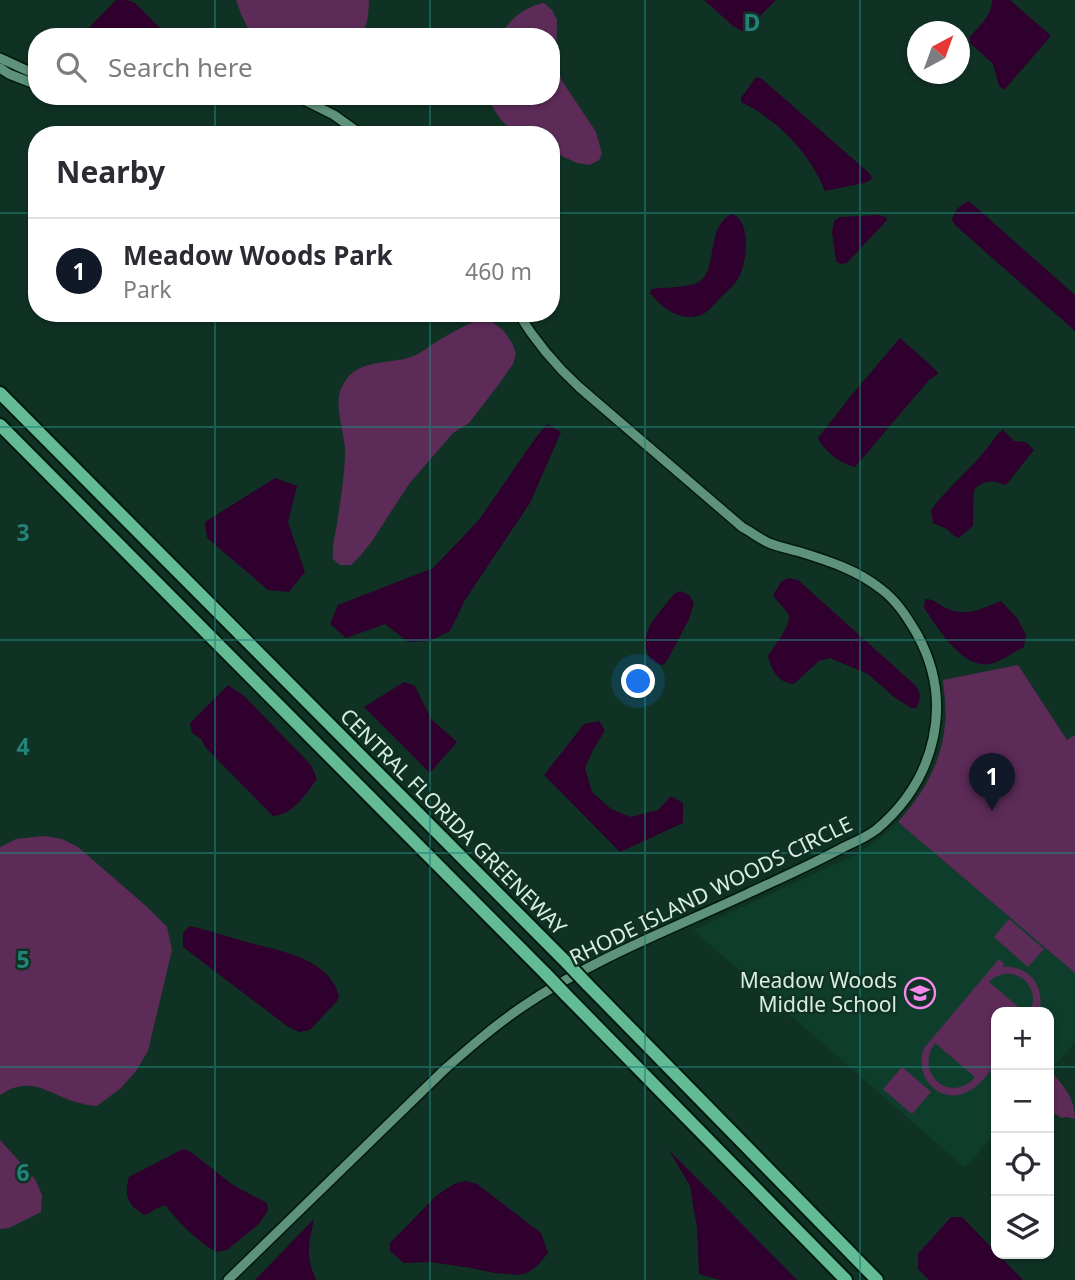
<!DOCTYPE html>
<meta charset="utf-8">
<style>
:root{--surface:#fff;--page:#f2f2f3;--text:#2b2b33;--muted:#7c7c81;--line:#e1e1e2;--accent:#111827}
body{margin:0;font-family:"Noto Sans",sans-serif;background:var(--page);color:var(--text)}
.controls{position:absolute;right:21px;bottom:21px;display:grid;overflow:hidden;border-radius:14px;box-shadow:0 2px 5px #0004}
.controls button{width:63px;height:63px;display:grid;place-items:center;padding:0;border:0;border-bottom:2px solid var(--line);background:var(--surface);color:var(--text);font:35px sans-serif}
.compass{position:absolute;left:907px;top:21px;width:63px;height:63px;border-radius:50%;background:var(--surface);box-shadow:0 2px 5px #0004;rotate:41deg}
.you{position:absolute;left:639px;top:682px;width:24px;height:24px;margin:-18px;border:5px solid #fff;border-radius:50%;background:#1a73e8;box-shadow:0 0 0 10px #1a73e833}
.badge{display:grid;place-items:center;width:46px;height:46px;border-radius:50%;background:var(--accent);color:#fff;font-size:23px;font-weight:700}
.pin{position:absolute;translate:-50% -58px;filter:drop-shadow(0 2px 4px #0008)}
.pin::after{content:'';position:absolute;top:37px;width:24px;height:21px;background:inherit;clip-path:polygon(0 0,100% 0,50% 100%)}
.list{margin:0;padding:0;list-style:none}
h2{display:flex;justify-content:space-between;align-items:center;height:91px;margin:0;padding:0 28px;font-size:30px}
h2 small{font-size:23px;font-weight:400;color:var(--muted)}
.list li{display:grid;grid-template-columns:46px 1fr auto;gap:21px;align-items:center;box-sizing:border-box;height:105px;padding:0 28px;border-top:2px solid var(--line)}
.list b{display:block;font-size:26px;white-space:nowrap}
.list p{margin:0;font-size:23px;white-space:nowrap;color:var(--muted)}
.list em{font-size:23px;font-style:normal;color:var(--muted)}
.icon{flex:none;width:38px;height:38px;fill:none;stroke:currentColor;stroke-width:2;stroke-linecap:round;stroke-linejoin:round}
.map{position:relative;flex:none;width:1075px;height:1280px;overflow:hidden}
.search{position:absolute;background:var(--surface);box-shadow:0 2px 5px #0004;left:28px;top:28px;width:532px;height:77px;display:flex;align-items:center;gap:18px;box-sizing:border-box;padding:0 24px;border-radius:28px;color:var(--muted);font-size:26px}
.panel{position:absolute;background:var(--surface);box-shadow:0 2px 5px #0004;left:28px;top:126px;width:532px;height:196px;border-radius:28px}
.map>svg:first-child{display:block}
</style>
<div class="map">
<svg width="1075" height="1280" viewBox="0 0 1075 1280">
<rect width="100%" height="100%" fill="#0f3224"/>
<path fill="#0f3d2c" d="M898,822l177,151v69l-26,30v-60h-53v120l-31,36 -272,-238 164,-76 20,-13z"/>
<path fill="#5c2b58" fill-rule="evenodd" d="M236,0h133v1c-1,14 0,28 -13,36h-104l-11,-23z
M544,3l8,7 5,10 -1,43 6,18 34,51 6,22 -3,6 -9,5 -13,-2 -26,-12v-16h-33c-13,-9 -25,-23 -30,-39h63v-59h-52c12,-18 24,-30 45,-34z
M476,321h15l13,10 8,12 4,11 -3,10 -14,20 -30,39 -16,10 -44,51 -37,57 -12,15 -9,9h-11l-7,-6c-1,-15 3,-27 5,-42 3,-20 6,-39 7,-59 2,-21 -12,-50 -4,-69 14,-34 49,-22 75,-34 6,-3 11,-7 17,-11 14,-9 28,-17 43,-23z
M1018,665l49,75 8,-5v238l-177,-151c25,-28 44,-60 47,-98 2,-14 -1,-30 -2,-44z
M44,836l18,3 16,8 68,59 21,21 5,23 -24,101 -12,20 -15,17 -24,18c-6,-1 -12,-1 -17,-3 -30,-7 -47,-30 -80,-8v-248l16,-8z
M1009,919l35,30 -16,18 -34,-30z
M999,959l5,5 -1,3c26,-2 43,20 36,45h-9c13,-28 -19,-51 -41,-30l35,30h-28v52c-8,9 -16,22 -27,27 -29,16 -56,-14 -45,-43zM935,1043l40,34c-23,28 -62,-3 -40,-34z
M902,1067l29,25 -19,22 -29,-25z
M1049,1070c14,15 26,27 26,49l-8,-2 -5,1 -13,-8z
M0,1140l35,39 7,16 -1,17 -32,16 -9,1z"/>
<path fill="#2f002d" d="M116,0h11l8,3 34,34h-89z
M704,0h72l-32,32 -11,-6z
M992,0h18l41,36 -47,54 -5,-4 -6,-22 -23,-21v-6c10,-12 22,-21 22,-37z
M756,77l6,2 107,94 3,4 -1,3 -7,3 -39,8c-15,-38 -47,-71 -84,-89v-4z
M969,201l106,94v36l-120,-106 -3,-5c2,-10 8,-15 17,-19z
M732,214c20,7 15,48 7,63 -4,8 -12,14 -18,20 -6,6 -12,15 -20,18 -21,7 -38,-6 -51,-22l2,-4c12,-2 39,-1 48,-8 18,-13 6,-56 32,-67z
M878,215l8,2 1,3 -40,43 -7,1 -4,-3 -4,-29 2,-11 6,-4z
M900,338l36,32 2,4 -9,6 -74,87c-14,-3 -31,-16 -37,-29l32,-41z
M547,424l14,8 -31,71 -65,97 -15,31 -20,10 -22,1 -23,-18 -39,14 -16,-14 8,-19 95,-37 45,-47 59,-85z
M1003,430l11,11 12,1 8,8 -28,35c-15,-5 -18,-5 -31,3 -3,12 -1,25 -2,38l-14,12 -5,-2 -7,-7 -14,-6 -2,-13c17,-23 40,-41 57,-63 6,-7 8,-13 15,-17z
M275,478l22,8 -9,36 17,50 -16,20 -21,-2 -61,-52 -2,-16z
M788,578l10,2 118,106c5,8 5,13 0,22h-5l-17,-11 -26,-23 -38,-16 -11,3 -25,23c-15,-1 -23,-14 -26,-28 5,-9 25,-32 20,-42 -2,-5 -12,-13 -15,-19l8,-13z
M680,591l9,4 5,8 -5,16 -22,42 -4,4c-17,-2 -21,-20 -15,-35 3,-9 19,-27 26,-36z
M925,599c9,0 13,5 21,9 19,10 37,0 55,-7l16,17 9,17 -2,12c-10,5 -20,12 -30,16 -30,10 -56,-35 -70,-55z
M404,682l11,4 16,33 26,23 -27,31 -66,-66z
M228,685l16,11 67,69 6,14c-12,16 -23,35 -44,37l-67,-68 -5,-9 -9,-6 -2,-10z
M599,721l6,9 -12,20 -8,18 7,24 19,17 20,8 27,-7 13,-14 12,7v20l-63,29 -76,-77 40,-51z
M190,926c18,4 35,10 53,15 34,10 84,15 96,54l-2,6 -27,29 -11,2 -12,-6 -104,-79v-14z
M183,1149l8,3 42,33 34,18 1,7 -9,14 -32,26 -11,2c-20,-12 -36,-28 -50,-46 -8,-1 -14,7 -22,9 -17,-11 -20,-19 -15,-38z
M669,1150l128,130h-77l-21,-6 -2,-46 -7,-42z
M466,1181l11,3 64,49 7,20 -11,13 -8,6 -10,3 -24,-2 -24,-5 -41,-6 -26,1 -14,-12v-8l47,-48 17,-11z
M951,1217h11l61,63h-94l-11,-11v-15z
M314,1219c-5,25 -9,36 2,61h-61z"/>
<g fill="none" stroke-linecap="round" stroke-linejoin="round">
<g stroke="#00180e" stroke-width="12">
<path id="secondary" d="M0,58l37,17
M0,68l9,6 28,11
M84,96l36,2 10,-2
M296,96l38,19 28,20
M228,1280l216,-210c25,-22 50,-44 78,-63 70,-48 150,-78 227,-114 32,-15 64,-29 95,-46 11,-5 23,-10 33,-18 58,-49 78,-126 40,-195 -10,-17 -20,-33 -36,-45 -24,-19 -52,-28 -81,-37 -10,-3 -21,-5 -31,-9 -9,-4 -18,-11 -27,-16l-163,-140c-24,-22 -44,-46 -61,-74"/>
</g>
<g stroke="#00180e" stroke-width="16">
<path id="highway" d="M0,393l567,570
M0,425l546,549
M587,984l290,296
M566,995l280,285"/>
</g>
<use href="#secondary" stroke="#5e927b" stroke-width="9"/>
<use href="#highway" stroke="#62bb94" stroke-width="12"/>
<g stroke="#00180e" stroke-width="16" stroke-linecap="butt">
<path id="highway-bridge" d="M567,963l20,21
M546,974l20,21"/>
</g>
<use href="#highway-bridge" stroke="#62bb94" stroke-width="12"/>
</g>
<path fill="none" stroke="#23827a" stroke-width="2" stroke-opacity="0.55" d="M215,0v37M430,0v37M645,0v1280M860,0v1280M215,96v39M430,96v39M0,213h37M551,213h524M215,313v967M430,313v967M0,427h1075M0,640h1075M0,853h1075M0,1067h996M1049,1067h26"/>
<defs>
<g id="school-ring" transform="scale(1.575)"><circle r="9.5" fill="#0f3224" stroke="#f688ed" stroke-width="1.5"/><path d="M0-5L7-2L0 1L-7-2ZM-4 1L0 2.5L4 1V4Q0 6-4 4Z" fill="#f688ed"/></g>
</defs>
<g fill-rule="evenodd">
<use href="#school-ring" x="920" y="993"/>
</g>
<g text-anchor="middle" stroke-width="5" stroke-linejoin="round" paint-order="stroke">
<g font-size="21" fill="#d9ede3" stroke="#0f3224">
<text transform="translate(453 822) rotate(45)" y="7">CENTRAL FLORIDA GREENEWAY</text>
<text transform="translate(711 891) rotate(-26)" y="7">RHODE ISLAND WOODS CIRCLE</text>
</g>
<g font-size="21" fill="#d9ede3" stroke="#0f3224" text-anchor="end">
<text x="897" y="988">Meadow Woods<tspan x="897" dy="24">Middle School</tspan></text>
</g>
</g>
<g font-size="23" text-anchor="middle" font-weight="bold" fill="#23827a" stroke="#0f3224" stroke-width="5" stroke-linejoin="round" paint-order="stroke">
<text x="752" y="31">D</text>
<text x="23" y="541">3</text>
<text x="23" y="755">4</text>
<text x="23" y="968">5</text>
<text x="23" y="1181">6</text>
</g>
</svg>
<div class="controls">
<button>+</button>
<button>−</button>
<button><svg class="icon" aria-label="locate" viewBox="0 0 24 24"><circle cx="12" cy="12" r="6"/><path d="M12 2v4M12 18v4M2 12h4M18 12h4"/></svg></button>
<button><svg class="icon" aria-label="layers" viewBox="0 0 24 24"><path d="M12 4l9 5-9 5-9-5zM3 14l9 5 9-5"/></svg></button>
</div>
<svg class="compass" viewBox="-18 -18 36 36"><path d="M0-13l5 13h-10z" fill="#e53935"/><path d="M0 13l5-13h-10z" fill="#7c7c81"/></svg>
<div class="you"></div>
<div class="pin badge" style="left:992px;top:811px">1</div>
<div class="search"><svg class="icon" aria-label="search" viewBox="0 0 24 24"><circle cx="10" cy="10" r="6"/><path d="M15 15l6 6"/></svg>Search here</div>
<section class="panel">
<h2>Nearby<small></small></h2>
<ul class="list">
<li><span class="badge">1</span><div><b>Meadow Woods Park</b><p>Park</p></div><em>460 m</em></li>
</ul>
</section>
</div>
